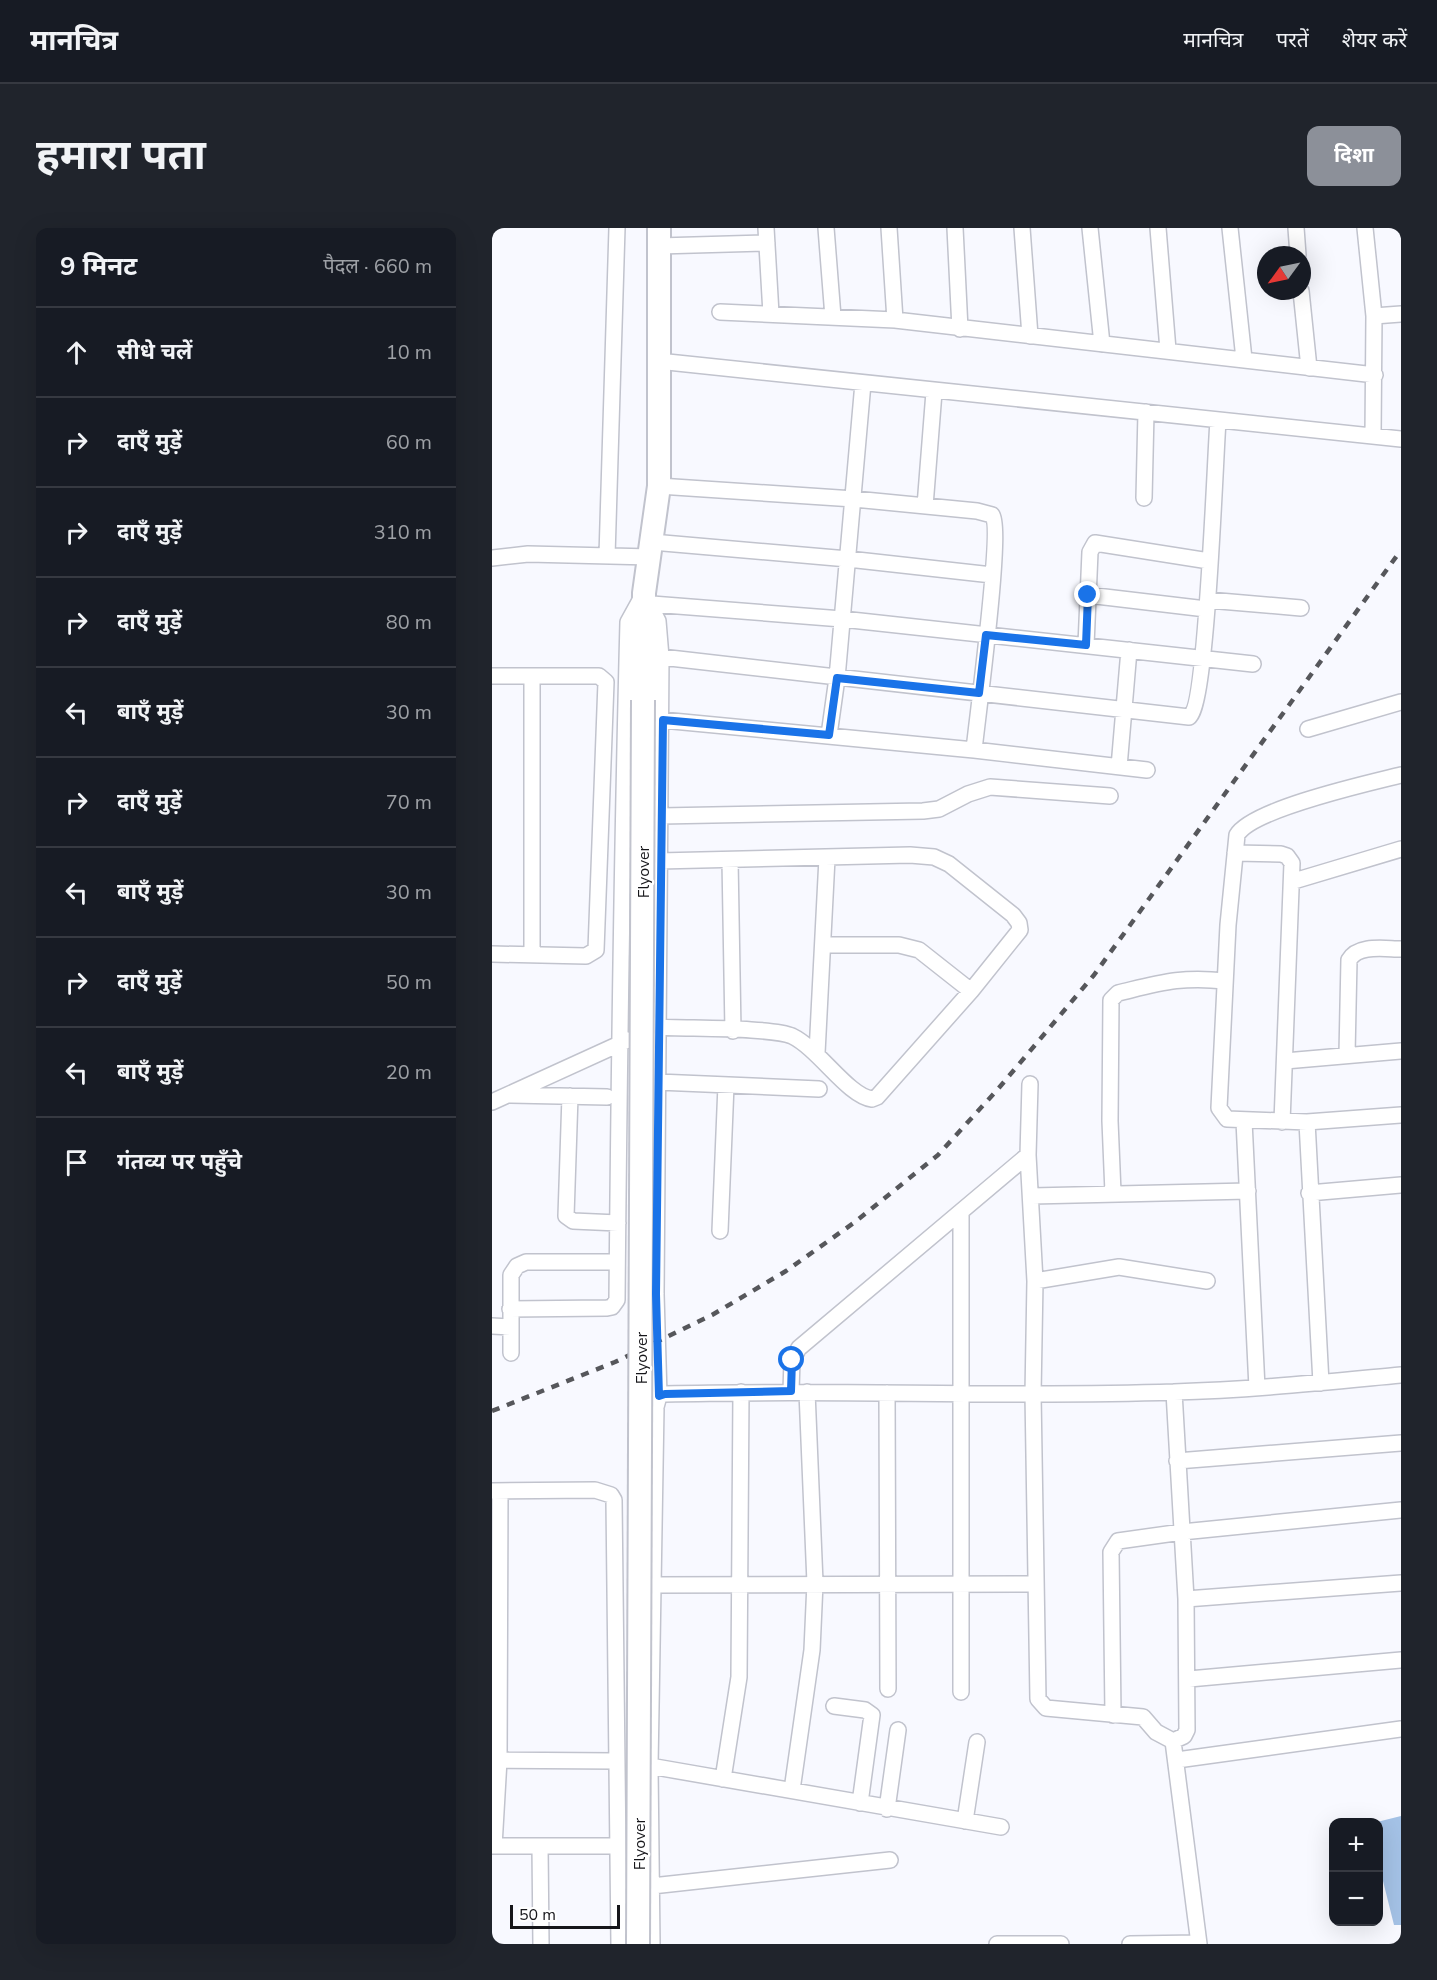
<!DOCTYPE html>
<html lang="hi">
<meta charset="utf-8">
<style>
:root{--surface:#171b24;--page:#20242c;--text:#f1f3f6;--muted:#9ea1a6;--line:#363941;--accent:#8c9099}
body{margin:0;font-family:"Nunito Sans","Noto Sans Devanagari",sans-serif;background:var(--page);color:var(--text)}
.controls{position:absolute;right:18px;bottom:18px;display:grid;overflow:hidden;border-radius:12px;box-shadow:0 6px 24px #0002}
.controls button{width:54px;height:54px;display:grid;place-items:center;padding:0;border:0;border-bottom:2px solid var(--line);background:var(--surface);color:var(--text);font:30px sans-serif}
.compass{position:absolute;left:765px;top:18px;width:54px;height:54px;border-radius:50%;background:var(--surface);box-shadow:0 6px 24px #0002;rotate:237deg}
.scale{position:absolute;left:18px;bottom:15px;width:110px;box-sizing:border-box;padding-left:6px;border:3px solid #16161a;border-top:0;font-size:16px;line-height:21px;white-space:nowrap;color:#16161a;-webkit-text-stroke:4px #fff;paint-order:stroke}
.stop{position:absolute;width:18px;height:18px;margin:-14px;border:4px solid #1a73e8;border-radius:50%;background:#fff}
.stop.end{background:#1a73e8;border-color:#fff;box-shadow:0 2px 6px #0008}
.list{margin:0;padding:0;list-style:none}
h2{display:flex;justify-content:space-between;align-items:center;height:78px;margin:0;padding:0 24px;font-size:26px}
h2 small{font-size:20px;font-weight:400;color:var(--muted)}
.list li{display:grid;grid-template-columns:39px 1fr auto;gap:18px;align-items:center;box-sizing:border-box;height:90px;padding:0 24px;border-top:2px solid var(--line)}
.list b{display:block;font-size:22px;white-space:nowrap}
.list em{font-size:20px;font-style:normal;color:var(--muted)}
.icon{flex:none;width:33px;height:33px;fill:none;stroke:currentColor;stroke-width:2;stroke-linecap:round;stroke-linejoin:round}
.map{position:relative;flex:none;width:909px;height:1716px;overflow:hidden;border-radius:12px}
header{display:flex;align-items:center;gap:36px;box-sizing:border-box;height:84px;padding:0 30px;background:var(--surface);border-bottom:2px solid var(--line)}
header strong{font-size:28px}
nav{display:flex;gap:33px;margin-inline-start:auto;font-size:21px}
.intro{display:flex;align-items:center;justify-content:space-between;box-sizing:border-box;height:144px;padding:0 36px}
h1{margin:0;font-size:42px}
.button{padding:15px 27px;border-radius:12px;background:var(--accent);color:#fff;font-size:21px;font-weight:700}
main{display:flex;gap:36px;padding:0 36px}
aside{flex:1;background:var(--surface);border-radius:12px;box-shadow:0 6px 24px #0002}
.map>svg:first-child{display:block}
</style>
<header>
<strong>मानचित्र</strong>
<nav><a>मानचित्र</a><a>परतें</a><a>शेयर करें</a></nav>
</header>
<div class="intro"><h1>हमारा पता</h1><a class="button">दिशा</a></div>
<main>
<aside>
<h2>9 मिनट<small>पैदल · 660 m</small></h2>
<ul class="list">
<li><svg class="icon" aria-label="ahead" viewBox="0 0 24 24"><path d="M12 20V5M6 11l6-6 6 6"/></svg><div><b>सीधे चलें</b></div><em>10 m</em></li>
<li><svg class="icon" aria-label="right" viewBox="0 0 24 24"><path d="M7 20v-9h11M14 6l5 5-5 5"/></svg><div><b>दाएँ मुड़ें</b></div><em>60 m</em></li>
<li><svg class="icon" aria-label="right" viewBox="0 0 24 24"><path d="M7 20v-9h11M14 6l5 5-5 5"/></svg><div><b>दाएँ मुड़ें</b></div><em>310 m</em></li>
<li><svg class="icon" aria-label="right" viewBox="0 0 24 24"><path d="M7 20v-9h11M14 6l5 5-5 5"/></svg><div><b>दाएँ मुड़ें</b></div><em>80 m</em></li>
<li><svg class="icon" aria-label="left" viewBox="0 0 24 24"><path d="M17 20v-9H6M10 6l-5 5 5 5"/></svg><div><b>बाएँ मुड़ें</b></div><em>30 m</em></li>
<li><svg class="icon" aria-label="right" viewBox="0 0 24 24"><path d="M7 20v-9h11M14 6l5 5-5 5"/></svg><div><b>दाएँ मुड़ें</b></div><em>70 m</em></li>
<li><svg class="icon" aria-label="left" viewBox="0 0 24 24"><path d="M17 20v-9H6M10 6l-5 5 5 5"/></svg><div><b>बाएँ मुड़ें</b></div><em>30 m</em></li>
<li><svg class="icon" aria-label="right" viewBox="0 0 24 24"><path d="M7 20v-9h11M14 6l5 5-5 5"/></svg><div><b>दाएँ मुड़ें</b></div><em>50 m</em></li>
<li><svg class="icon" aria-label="left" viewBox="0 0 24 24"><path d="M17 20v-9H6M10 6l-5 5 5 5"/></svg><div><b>बाएँ मुड़ें</b></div><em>20 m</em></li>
<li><svg class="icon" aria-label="arrive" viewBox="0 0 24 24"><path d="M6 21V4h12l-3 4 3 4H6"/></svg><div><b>गंतव्य पर पहुँचे</b></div></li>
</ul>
</aside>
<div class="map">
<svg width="909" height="1716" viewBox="0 0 909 1716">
<rect width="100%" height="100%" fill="#f8f9ff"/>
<path fill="#a4c2e6" d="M909,1588v109h-7l-15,-60 -2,-43z"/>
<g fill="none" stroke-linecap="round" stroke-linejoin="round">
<g stroke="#c1c3cd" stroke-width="18">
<path id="minor" d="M274,0l5,86
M334,0l7,89
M397,0l6,92
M463,0l5,101
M530,0l8,108
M598,0l12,116
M666,0l10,122
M738,0l14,131
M804,0l2,27
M873,0l9,88 -1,119
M167,18l108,-3
M809,63l8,77
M228,84l175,8 480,55
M882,88l27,-2
M166,133l743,78
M167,258l195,13 123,12 15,4c11,13 -15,205 -18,235
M652,270l2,-86
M433,278l9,-114
M160,314l196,17 144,16
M115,328l10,-328
M0,330l36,-4 123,3
M596,367l118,14
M716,372l93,8
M160,376l190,15 411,45
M594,417l4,-93 5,-9 114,18
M169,429l528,60c18,-11 26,-259 29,-296
M0,448h107l7,6 -10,268 -10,6 -94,-2
M40,448v278
M170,492l312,30 173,20
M816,501l93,-27
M337,507l8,-57 26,-295
M627,539l10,-117
M909,547c-32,8 -149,34 -164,60l-9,90 -9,183 8,11 80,3 94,-7
M169,588l262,-5 16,-2 29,-15 22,-7 120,9
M743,625l46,1 6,2 5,7 -10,259
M238,632l3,171
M802,653l107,-32
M331,717h76l20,5 52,41
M158,802l7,-3c28,2 115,0 135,9 27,13 56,60 80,63l5,-2 94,-106 49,-61 -1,-7 -6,-8 -64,-51 -15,-7 -24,-2 -251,6
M325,825l10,-195
M855,826l2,-94c9,-16 36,-11 52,-11
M793,833l116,-10
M166,854l161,7
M538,856l-2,71 7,126 -2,113 5,305 8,9 97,9 13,15 17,9 26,203
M19,867l96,2
M78,868l-4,120 7,5 45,2
M0,874l136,-62
M752,893l13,267
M815,894l14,261
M621,965l-3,-72 1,-121 7,-7c42,-10 63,-17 107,-12
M817,965l92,-8
M540,968l216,-5
M228,1003l6,-146
M543,1053l84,-14 88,14
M18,1081l97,-1 5,-1 5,-7c2,-226 5,-452 11,-678l16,-29 14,28 3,36 -5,637 3,102
M0,1098l19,1
M19,1125v-78l6,-9 9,-4h91
M299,1163l1,-31 7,-12 229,-193
M395,1165l1,296
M685,1233l224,-18
M0,1263l103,-1 16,5 3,5 5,444
M160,1357l384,-1
M694,1371l215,-16
M697,1451l212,-19
M469,1464v-478
M342,1478l31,4 7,5 -12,88
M621,1487l-2,-163 7,-11 64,-9 219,-22
M681,1513l11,-5 3,-6 -1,-131 -12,-207
M0,1532l123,1
M685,1532l224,-31
M158,1538l351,61
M231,1551l16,-102 2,-285
M300,1562l20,-140 3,-67 -8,-191
M395,1581l11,-79
M473,1593l12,-79
M0,1618h125
M2,1618l5,-86 1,-269
M48,1618l1,98
M160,1658l238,-26
M160,1716l-2,-178 6,-359 3,-11 6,-2c170,-5 340,4 509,-2 76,-2 152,-10 227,-17
M505,1716h64
M638,1716l69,-1"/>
</g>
<g stroke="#c1c3cd" stroke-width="26">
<path id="secondary" d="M151,472l1,-107 15,-107v-258"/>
</g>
<use href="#minor" stroke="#fff" stroke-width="15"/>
<use href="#secondary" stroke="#fff" stroke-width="22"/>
<path stroke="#56575b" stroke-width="4.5" stroke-dasharray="8 8" stroke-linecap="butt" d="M0,1183l123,-49 97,-47 74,-44 69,-49 83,-67 60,-66 96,-114 307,-425"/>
<g stroke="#c1c3cd" stroke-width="26" stroke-linecap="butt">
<path id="secondary-bridge" d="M146,1716l5,-1244"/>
</g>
<use href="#secondary-bridge" stroke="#fff" stroke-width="22"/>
</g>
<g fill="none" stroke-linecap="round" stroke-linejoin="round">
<path stroke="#1a73e8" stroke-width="8" d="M300,1132l-1,31 -126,3 -6,2 -3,-102 7,-574 166,15 8,-57 142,15 7,-58 100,10 2,-50"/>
</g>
<g text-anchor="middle" stroke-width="4.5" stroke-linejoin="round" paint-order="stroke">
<g font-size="16" fill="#16161a" stroke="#fff">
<text transform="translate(151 644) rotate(-90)" y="6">Flyover</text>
<text transform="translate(149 1130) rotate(-90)" y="6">Flyover</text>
<text transform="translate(147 1616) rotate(-90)" y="6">Flyover</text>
</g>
</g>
</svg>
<div class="controls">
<button>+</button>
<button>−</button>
</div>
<svg class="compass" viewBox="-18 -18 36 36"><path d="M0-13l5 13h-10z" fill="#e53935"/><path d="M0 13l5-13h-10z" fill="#9ea1a6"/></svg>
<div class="scale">50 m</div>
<div class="stop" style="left:300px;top:1132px"></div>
<div class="stop end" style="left:596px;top:367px"></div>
</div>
</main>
